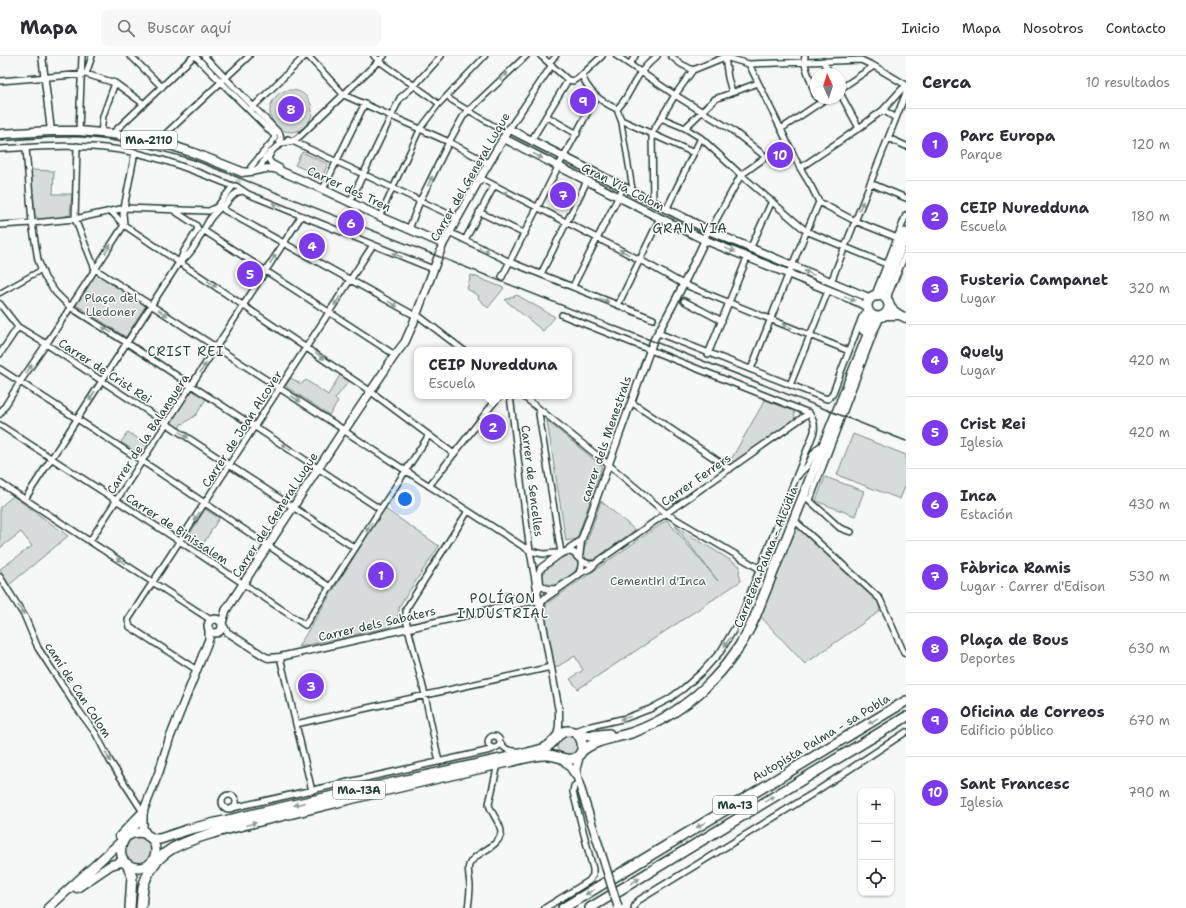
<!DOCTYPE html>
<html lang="es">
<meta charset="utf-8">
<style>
:root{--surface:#fff;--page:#f7f7f7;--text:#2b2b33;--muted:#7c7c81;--line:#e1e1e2;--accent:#7c3aed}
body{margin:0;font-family:"Shantell Sans",sans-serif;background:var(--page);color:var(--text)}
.controls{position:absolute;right:12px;bottom:12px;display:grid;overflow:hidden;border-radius:8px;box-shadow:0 1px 3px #0004}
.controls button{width:36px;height:36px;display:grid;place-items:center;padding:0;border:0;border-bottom:1px solid var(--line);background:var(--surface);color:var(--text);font:20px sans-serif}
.compass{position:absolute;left:810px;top:12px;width:36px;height:36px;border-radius:50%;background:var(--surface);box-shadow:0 1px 3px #0004;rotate:356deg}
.you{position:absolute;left:405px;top:443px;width:14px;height:14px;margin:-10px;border:3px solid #fff;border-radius:50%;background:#1a73e8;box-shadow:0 0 0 6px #1a73e833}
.badge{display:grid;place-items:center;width:26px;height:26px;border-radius:50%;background:var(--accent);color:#fff;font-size:13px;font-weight:700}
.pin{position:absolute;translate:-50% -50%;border:2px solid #fff;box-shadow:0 1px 4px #0006}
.popup{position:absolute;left:414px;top:291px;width:158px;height:52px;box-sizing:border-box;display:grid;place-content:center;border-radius:8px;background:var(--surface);filter:drop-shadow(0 1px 3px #0005);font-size:13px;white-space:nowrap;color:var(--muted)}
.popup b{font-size:15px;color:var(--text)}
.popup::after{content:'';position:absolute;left:50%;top:100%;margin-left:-8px;border:8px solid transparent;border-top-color:var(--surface)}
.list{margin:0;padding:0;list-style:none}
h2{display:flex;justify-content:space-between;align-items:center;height:52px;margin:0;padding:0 16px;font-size:17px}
h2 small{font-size:13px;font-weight:400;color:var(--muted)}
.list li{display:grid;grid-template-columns:26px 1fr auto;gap:12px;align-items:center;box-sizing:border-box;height:72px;padding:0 16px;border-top:1px solid var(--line)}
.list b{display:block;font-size:15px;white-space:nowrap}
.list p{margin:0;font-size:13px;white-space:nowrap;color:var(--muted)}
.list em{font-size:13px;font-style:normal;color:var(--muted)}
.icon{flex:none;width:22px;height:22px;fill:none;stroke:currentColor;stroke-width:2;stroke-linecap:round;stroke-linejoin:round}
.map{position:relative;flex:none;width:906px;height:852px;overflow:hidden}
header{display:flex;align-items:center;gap:24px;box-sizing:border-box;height:56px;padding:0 20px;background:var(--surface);border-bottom:1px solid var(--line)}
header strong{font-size:19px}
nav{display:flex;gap:22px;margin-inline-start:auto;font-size:14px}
.search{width:280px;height:36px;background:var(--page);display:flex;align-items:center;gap:10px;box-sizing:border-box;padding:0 14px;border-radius:8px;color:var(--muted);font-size:15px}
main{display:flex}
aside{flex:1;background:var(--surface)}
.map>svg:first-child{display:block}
</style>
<header>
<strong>Mapa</strong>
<div class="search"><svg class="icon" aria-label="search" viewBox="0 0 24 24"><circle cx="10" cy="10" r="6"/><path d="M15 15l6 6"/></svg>Buscar aquí</div>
<nav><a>Inicio</a><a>Mapa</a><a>Nosotros</a><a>Contacto</a></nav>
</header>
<main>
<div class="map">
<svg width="906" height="852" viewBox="0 0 906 852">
<rect width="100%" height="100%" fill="#f6f7f7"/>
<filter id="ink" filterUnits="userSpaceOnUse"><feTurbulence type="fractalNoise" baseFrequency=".025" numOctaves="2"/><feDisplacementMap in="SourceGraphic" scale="8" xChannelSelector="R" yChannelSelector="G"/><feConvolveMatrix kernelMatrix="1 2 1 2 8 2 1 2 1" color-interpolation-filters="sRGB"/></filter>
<g filter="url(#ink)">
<path fill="#d6dcdb" stroke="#7a8c88" d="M270 55a21 21 0 1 1 42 0a21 21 0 1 1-42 0Z
M302,96l26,12 -6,13 -27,-12z
M31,114l23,1 -1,23h19l-2,21 -14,3 -17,1 -4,-4z
M96,217l50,32 -20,32 -50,-32z
M471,219l33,13 -16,20 -10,-10 1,-2 -12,-7z
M517,239l38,22 -12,14 -38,-31z
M340,319l9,6 -14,18 3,3 -9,13 -42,-28 -1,-2 5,-7 10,6 5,-4 22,15z
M192,334h1l13,9 -10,16 -13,9 -1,-1 -3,5 -7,-4v-3z
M765,344l29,10 1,10 -64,45 -2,-2z
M547,365l55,45 -25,73 -11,2z
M128,376l20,13 -6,10h-2l-19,-13z
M853,378l53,21v29l-6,15 -63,-24z
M825,421l39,14 -9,25 -39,-15z
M13,440l55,40 -59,49 -9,-16 32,-23 -11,-14 -21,16v-41z
M601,445l34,29 -39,29 -9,1 -4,-8z
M384,452l55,38 -39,59 -3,16 -7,6 -92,20z
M205,453l14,9 -20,33 -14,-9z
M667,464l51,61 -43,-55 65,40 -1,7 2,8 -163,108 -8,-10 13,-9 -8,-14 -20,12 -11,-58 2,-2v-4z
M797,470l81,75 2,10 -75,53 -45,-48z
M568,498c18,7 9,17 -2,25 -8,6 -21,14 -25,-2 3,-11 17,-19 27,-23z
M563,679l11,1 5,9 -2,8 -7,3c-8,-2 -13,-3 -13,-12z
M124 794a14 14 0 1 1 28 0a14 14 0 1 1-28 0Z"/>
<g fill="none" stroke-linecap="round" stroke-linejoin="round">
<path stroke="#cbd2d0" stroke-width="5" stroke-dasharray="5 2.5" stroke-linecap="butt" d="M232,133l14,-17
M206,164l8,-10"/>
<g stroke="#1f3d34" stroke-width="7">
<path id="pedestrian" d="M549,7l7,-7
M426,38l13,10
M448,40l3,4 55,33
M621,64l12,72
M766,101l21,-14
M380,160l40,-87 19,-25 46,-48
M0,237l41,-23"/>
</g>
<g stroke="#1f3d34" stroke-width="8">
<path id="minor" d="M130,0l3,2 29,29
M195,0l79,79 1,2 -3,5 -21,25
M204,0l76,78 1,4 -2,3
M308,0l36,39 105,47 39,21
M374,0l5,5 47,33
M541,0l27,24 5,1 9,-6 20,-19
M617,0l58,39 57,35 34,27 -25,18 -31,56
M671,0l10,8 12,6
M805,0l-1,6 12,35
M725,1l3,21 4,14
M823,5l7,13
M630,8l5,-8
M749,8l51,104 11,18 8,16
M86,18l6,-18
M582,19c6,17 19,27 35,34
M0,25l86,-7 29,9 29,21
M840,33l34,-23
M840,37l19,35
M252,52l53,-52
M617,53l4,11 73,33
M617,53c10,-10 12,-18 19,-29 5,-10 13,-17 21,-24
M883,54l13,8
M546,60l31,18
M661,62l24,10 16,10 40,37 65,56 80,33
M685,72l30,-29 43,-16
M509,73l43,-64
M781,73l46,-31
M79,75l3,-75
M101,77l2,-17 12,-33
M652,77l23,-38 18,-25 32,-13 24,7 112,-4 13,6 32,19
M652,77l1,70
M112,78l82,-78
M888,82l18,8
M288,83l169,79
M158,85l91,-85
M531,85l37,-61
M77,90l-2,73 20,50 246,159
M26,92l6,75 6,37 7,18 11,15 14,14 57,36 253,166
M0,93c38,-2 76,-5 113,0 42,5 81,22 120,37h3l12,8 185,75
M271,97l-3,5 3,5 9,5
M800,112l59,-40 24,-18 19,-21 4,-1
M258,114l4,-6 3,-6 10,-10 8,-5 10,-2 7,-5 84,-80
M480,122l160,82 43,24 166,67
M870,127l36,15
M325,134l-1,-3 41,-84
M243,135c-9,0 -14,10 -20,16l1,3 188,104 8,3 43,33
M350,146l50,-104 15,-13 26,-29
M819,146l36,19 50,20
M666,154l35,-72
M111,155l13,14 246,166 84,63
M479,156l46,22
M124,168l-1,-11 12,-61
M0,169l32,-2 43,-4 50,-11 84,3 8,-4 16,-21
M409,173l11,-28 29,-59 15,-27 62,-59
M204,174l2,2 189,123
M449,176l61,30 143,57
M465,184l29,-54
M750,193l22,-48
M181,205c13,-8 21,-30 29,-42 3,-4 7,-8 11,-12
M541,218l46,-93
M502,221l56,-110 38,-70
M831,226l75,-189
M573,230l50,-98
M874,241l32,-82
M684,245l38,20
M887,245l2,-8 17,-40
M0,248l18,23 28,17 309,204
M618,249l42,-87
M562,259l247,98
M658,277l166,65 4,1 4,-4 30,-78 5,-7
M0,298l18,-27
M708,298l39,-96
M0,313l142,92 188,126
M751,313l37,-94 31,-73
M790,329l38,-94
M510,340l20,155 7,41
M523,340l86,69 58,49 93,55
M631,346l99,67
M540,354l-1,4 22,139
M0,358l20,-32 29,-42 75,-115
M0,369l190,123 115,77 124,-190
M346,376l184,119 13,3 13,-1 4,1
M798,420c2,-4 6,-6 9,-10 5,-7 4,-12 12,-19
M0,427l211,137
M429,430l70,-90
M25,443l155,-238 4,-10 14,-22 -2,-4 -23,-15
M808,443l32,29 11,4
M810,444l64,-168 5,-10
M794,464l86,79 24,54
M90,485l210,-323v-2
M582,505l7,3h6
M579,518l12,-6 6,-6 212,-149
M0,521l25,40 13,31 39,60 19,26 14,27 33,51
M507,540l8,5 1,3
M280,601l32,134
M197,614l-67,-43 -2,-7 245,-375
M296,668l255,-57
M574,675l13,-4 39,-9 24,-9 19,-10 15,-11 19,-17 18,-20 19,-32 74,-187c1,-8 0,-12 -5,-19
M488 686a6 6 0 1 1 12 0a6 6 0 1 1-12 0Z
M500,686c4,8 12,10 20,9
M439,706l-14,-67 -19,-75v-11l62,-98
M222 746a7 7 0 1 1 14 0a7 7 0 1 1-14 0Z
M232,752l259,-58 6,-3
M468,852c1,-7 2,-14 2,-22 0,-6 -3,-15 -1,-21 5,-13 31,-17 32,-33 0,-9 -10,-18 -12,-28l9,-40
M545,852l44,-27 4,-6v-6l-20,-77 1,-6 5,-3
M634,852l2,-5 3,-3 173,-106 94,-62"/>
</g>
<g stroke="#1f3d34" stroke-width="9">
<path id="tertiary" d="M42,0l9,75
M579,502l2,-17 73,-202c19,-31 35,-66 51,-99v-3l2,-5 3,-1
M540,528l-3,8 22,119v14l-2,12
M556,533c-7,1 -12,0 -16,-5l-1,-11 2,-5 19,-14 8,-3 2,-3 11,-7
M541,551v-4l4,-5 34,-24 2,-5 1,-8 -8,-8 -6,-2
M223,569l4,7 37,24 4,2 12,-1 236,-53 23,-4"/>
</g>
<g stroke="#1f3d34" stroke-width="10">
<path id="secondary" d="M503,82l157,80 45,22 153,62 9,5
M242,116c12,1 23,-6 34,-3l44,19 63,30 60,26
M346,372l49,-73 10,-13 8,-18 30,-80 37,-66 29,-49 201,102 155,65 6,2
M208 570a7 7 0 1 1 14 0a7 7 0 1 1-14 0Z
M222,567l4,-13 116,-178
M580,698l-4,15 2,11 28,88
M562,703l7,7 7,10
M148,780l-5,-8v-16l16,-40 10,-32 40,-101v-10
M126,781l10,-12 4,-7"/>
</g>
<g stroke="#1f3d34" stroke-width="11">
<path id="primary" d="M0,78l51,-3h28l33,3 26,4 20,3 36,12 48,19
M889,249c4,7 10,10 17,13
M884,259h15
M120,780l23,-24
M77,832l34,-23 10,-3 6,2
M48,852l78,-71c24,-16 41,17 20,29 -5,2 -10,2 -15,0 -13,-5 -12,-19 -5,-29"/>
</g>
<g stroke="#1f3d34" stroke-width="12">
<path id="trunk" d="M867 250a11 11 0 1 1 22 0a11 11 0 1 1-22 0Z
M877,240l4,-3 4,-7 21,-53
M864,274l4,-10v-8
M576,677l14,3 19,-2
M581,696c14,-13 36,-14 53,-20 54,-20 98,-63 121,-115l117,-292 6,-8
M148,780l6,3h6l30,-10 94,-22 244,-54c7,-2 15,-3 20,-7 5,-3 7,-8 11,-11 8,-8 21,-3 23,8 1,4 0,8 -2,11 -9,12 -22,0 -34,1 -11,0 -22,3 -33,6 -64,14 -127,29 -191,45 -36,9 -73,17 -109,27"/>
</g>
<g stroke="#1f3d34" stroke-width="12">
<path id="motorway" d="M127,808l5,12 -2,32
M141,852c1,-8 1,-17 3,-24 11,-34 39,-42 69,-51
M563,852l343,-207
M590,852l316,-191"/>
</g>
<use href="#pedestrian" stroke="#fff" stroke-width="4"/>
<use href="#minor" stroke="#fff" stroke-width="5"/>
<use href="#tertiary" stroke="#fff" stroke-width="6"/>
<use href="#secondary" stroke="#fff" stroke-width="7"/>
<use href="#primary" stroke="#fff" stroke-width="8"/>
<use href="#trunk" stroke="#fff" stroke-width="9"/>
<use href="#motorway" stroke="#fff" stroke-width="9"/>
<path stroke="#1f3d34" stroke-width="1.5" d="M0,85c27,-2 55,-5 83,-4 38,3 75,12 111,23l712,281"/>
<g stroke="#1f3d34" stroke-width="10" stroke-linecap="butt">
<path id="secondary-bridge" d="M606,812l12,39"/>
</g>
<use href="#secondary-bridge" stroke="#fff" stroke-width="7"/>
</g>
<defs><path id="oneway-solid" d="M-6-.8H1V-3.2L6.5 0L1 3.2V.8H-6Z"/></defs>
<g fill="#8f9e9a">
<use href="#oneway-solid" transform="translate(504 20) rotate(-44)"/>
<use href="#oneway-solid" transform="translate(538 100) rotate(28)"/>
<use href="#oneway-solid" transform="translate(430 125) rotate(-64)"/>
<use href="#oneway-solid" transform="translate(508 138) rotate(-153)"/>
<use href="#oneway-solid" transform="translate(277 149) rotate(-158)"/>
<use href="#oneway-solid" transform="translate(861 150) rotate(-68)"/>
<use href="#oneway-solid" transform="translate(108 193) rotate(-57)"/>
<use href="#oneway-solid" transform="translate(484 194) rotate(26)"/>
<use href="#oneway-solid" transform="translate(730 194) rotate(22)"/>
<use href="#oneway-solid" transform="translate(624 196) rotate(-153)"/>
<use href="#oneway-solid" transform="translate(397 199) rotate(-157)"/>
<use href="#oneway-solid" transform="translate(273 203) rotate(-57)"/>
<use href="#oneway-solid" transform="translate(809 217) rotate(-158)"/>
<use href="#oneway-solid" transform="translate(212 228) rotate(35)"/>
<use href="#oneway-solid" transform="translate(850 243) rotate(21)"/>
<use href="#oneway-solid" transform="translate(604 244) rotate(23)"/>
<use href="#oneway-solid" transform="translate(337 245) rotate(123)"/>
<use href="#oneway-solid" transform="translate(393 248) rotate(29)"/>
<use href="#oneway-solid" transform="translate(163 257) rotate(33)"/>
<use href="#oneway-solid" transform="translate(787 270) rotate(-158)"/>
<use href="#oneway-solid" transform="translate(107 274) rotate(-148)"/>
<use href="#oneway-solid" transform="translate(320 300) rotate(35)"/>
<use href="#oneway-solid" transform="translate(203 312) rotate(-57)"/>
<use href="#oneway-solid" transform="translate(29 313) rotate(-55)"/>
<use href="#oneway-solid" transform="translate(92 340) rotate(123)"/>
<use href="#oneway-solid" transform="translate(296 343) rotate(33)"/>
<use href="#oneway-solid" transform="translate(184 379) rotate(34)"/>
<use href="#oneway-solid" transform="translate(286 391) rotate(-147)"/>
<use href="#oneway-solid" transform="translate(197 460) rotate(123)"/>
<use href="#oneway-solid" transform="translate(369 471) rotate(123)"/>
<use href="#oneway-solid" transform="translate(121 505) rotate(-147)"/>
<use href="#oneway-solid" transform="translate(21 554) rotate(58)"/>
<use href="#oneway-solid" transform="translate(727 586) rotate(123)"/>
<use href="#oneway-solid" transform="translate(625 662) rotate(165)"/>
<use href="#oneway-solid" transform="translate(873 665) rotate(149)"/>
<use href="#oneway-solid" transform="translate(108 701) rotate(61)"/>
<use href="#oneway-solid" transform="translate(770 743) rotate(-31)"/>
<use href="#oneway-solid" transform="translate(299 748) rotate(167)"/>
<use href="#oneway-solid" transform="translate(251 768) rotate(-14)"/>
<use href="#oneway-solid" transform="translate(701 769) rotate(149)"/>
<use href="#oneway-solid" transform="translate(635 825) rotate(-31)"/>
<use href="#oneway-solid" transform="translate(590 836) rotate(149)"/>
</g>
</g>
<g text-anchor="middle" stroke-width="3" stroke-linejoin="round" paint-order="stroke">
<g fill="#fff" stroke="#627771" stroke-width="1">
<rect x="121" y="75" width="56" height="18" rx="3"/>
<rect x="333" y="725" width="52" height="18" rx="3"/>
<rect x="713" y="740" width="44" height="18" rx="3"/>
</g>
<g font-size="11" font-weight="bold" fill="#1f3d34">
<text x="149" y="88">Ma-2110</text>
<text x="359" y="738">Ma-13A</text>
<text x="735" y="753">Ma-13</text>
</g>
<g font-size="12" fill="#1f3d34" stroke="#fff">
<text transform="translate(470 121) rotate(-60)" y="4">Carrer del General Luque</text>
<text transform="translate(623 131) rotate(27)" y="4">Gran Via Colom</text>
<text transform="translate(349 133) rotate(25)" y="4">Carrer des Tren</text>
<text transform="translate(105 315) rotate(33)" y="4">Carrer de Crist Rei</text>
<text transform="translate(242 373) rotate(-57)" y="4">Carrer de Joan Alcover</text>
<text transform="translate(148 378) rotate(-57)" y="4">Carrer de la Balanguera</text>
<text transform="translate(606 383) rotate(-71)" y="4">carrer dels Menestrals</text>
<text transform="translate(696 424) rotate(-35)" y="4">Carrer Ferrers</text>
<text transform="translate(532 425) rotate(83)" y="4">Carrer de Sencelles</text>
<text transform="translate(275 459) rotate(-57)" y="4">Carrer del General Luque</text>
<text transform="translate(177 473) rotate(33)" y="4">Carrer de Binissalem</text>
<text transform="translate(766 501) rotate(-68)" y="4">Carretera Palma - Alcúdia</text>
<text transform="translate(377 568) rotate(-13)" y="4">Carrer dels Sabaters</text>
<text transform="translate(78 634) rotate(57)" y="4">camí de Can Colom</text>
<text transform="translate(821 682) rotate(-31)" y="4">Autopista Palma - sa Pobla</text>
</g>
<g font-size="12" fill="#445d55" stroke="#fff">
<text x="111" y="246">Plaça del<tspan x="111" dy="14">Lledoner</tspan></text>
<text x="658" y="529">Cementiri d'Inca</text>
</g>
<g font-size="13" letter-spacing="1" fill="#1f3d34" stroke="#fff">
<text x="690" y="177">GRAN VIA</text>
<text x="186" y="300">CRIST REI</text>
<text x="503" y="547">POLÍGON<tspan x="503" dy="15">INDUSTRIAL</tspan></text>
</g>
</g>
</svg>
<div class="controls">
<button>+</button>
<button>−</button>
<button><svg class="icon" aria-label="locate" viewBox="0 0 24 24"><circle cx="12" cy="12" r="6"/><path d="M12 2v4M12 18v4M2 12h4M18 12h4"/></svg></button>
</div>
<svg class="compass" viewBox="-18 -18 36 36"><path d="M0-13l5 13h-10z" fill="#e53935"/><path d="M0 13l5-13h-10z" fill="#7c7c81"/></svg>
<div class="you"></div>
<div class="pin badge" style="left:381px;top:519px">1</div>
<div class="pin badge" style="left:493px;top:371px">2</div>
<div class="popup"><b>CEIP Nuredduna</b>Escuela</div>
<div class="pin badge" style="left:311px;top:630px">3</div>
<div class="pin badge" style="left:312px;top:190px">4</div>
<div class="pin badge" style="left:250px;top:218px">5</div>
<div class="pin badge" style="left:351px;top:167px">6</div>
<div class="pin badge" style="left:563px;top:139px">7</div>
<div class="pin badge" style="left:291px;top:53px">8</div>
<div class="pin badge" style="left:583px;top:45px">9</div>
<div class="pin badge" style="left:780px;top:99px">10</div>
</div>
<aside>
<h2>Cerca<small>10 resultados</small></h2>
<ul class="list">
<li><span class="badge">1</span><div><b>Parc Europa</b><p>Parque</p></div><em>120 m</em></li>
<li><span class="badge">2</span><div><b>CEIP Nuredduna</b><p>Escuela</p></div><em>180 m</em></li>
<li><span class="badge">3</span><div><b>Fusteria Campanet</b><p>Lugar</p></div><em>320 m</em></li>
<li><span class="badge">4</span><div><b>Quely</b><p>Lugar</p></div><em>420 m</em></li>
<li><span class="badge">5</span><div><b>Crist Rei</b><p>Iglesia</p></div><em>420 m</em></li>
<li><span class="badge">6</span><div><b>Inca</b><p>Estación</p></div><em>430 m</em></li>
<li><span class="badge">7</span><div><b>Fàbrica Ramis</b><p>Lugar · Carrer d'Edison</p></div><em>530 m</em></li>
<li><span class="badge">8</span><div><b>Plaça de Bous</b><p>Deportes</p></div><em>630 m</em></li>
<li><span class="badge">9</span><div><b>Oficina de Correos</b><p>Edificio público</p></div><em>670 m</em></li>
<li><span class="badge">10</span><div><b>Sant Francesc</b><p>Iglesia</p></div><em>790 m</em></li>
</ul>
</aside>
</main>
